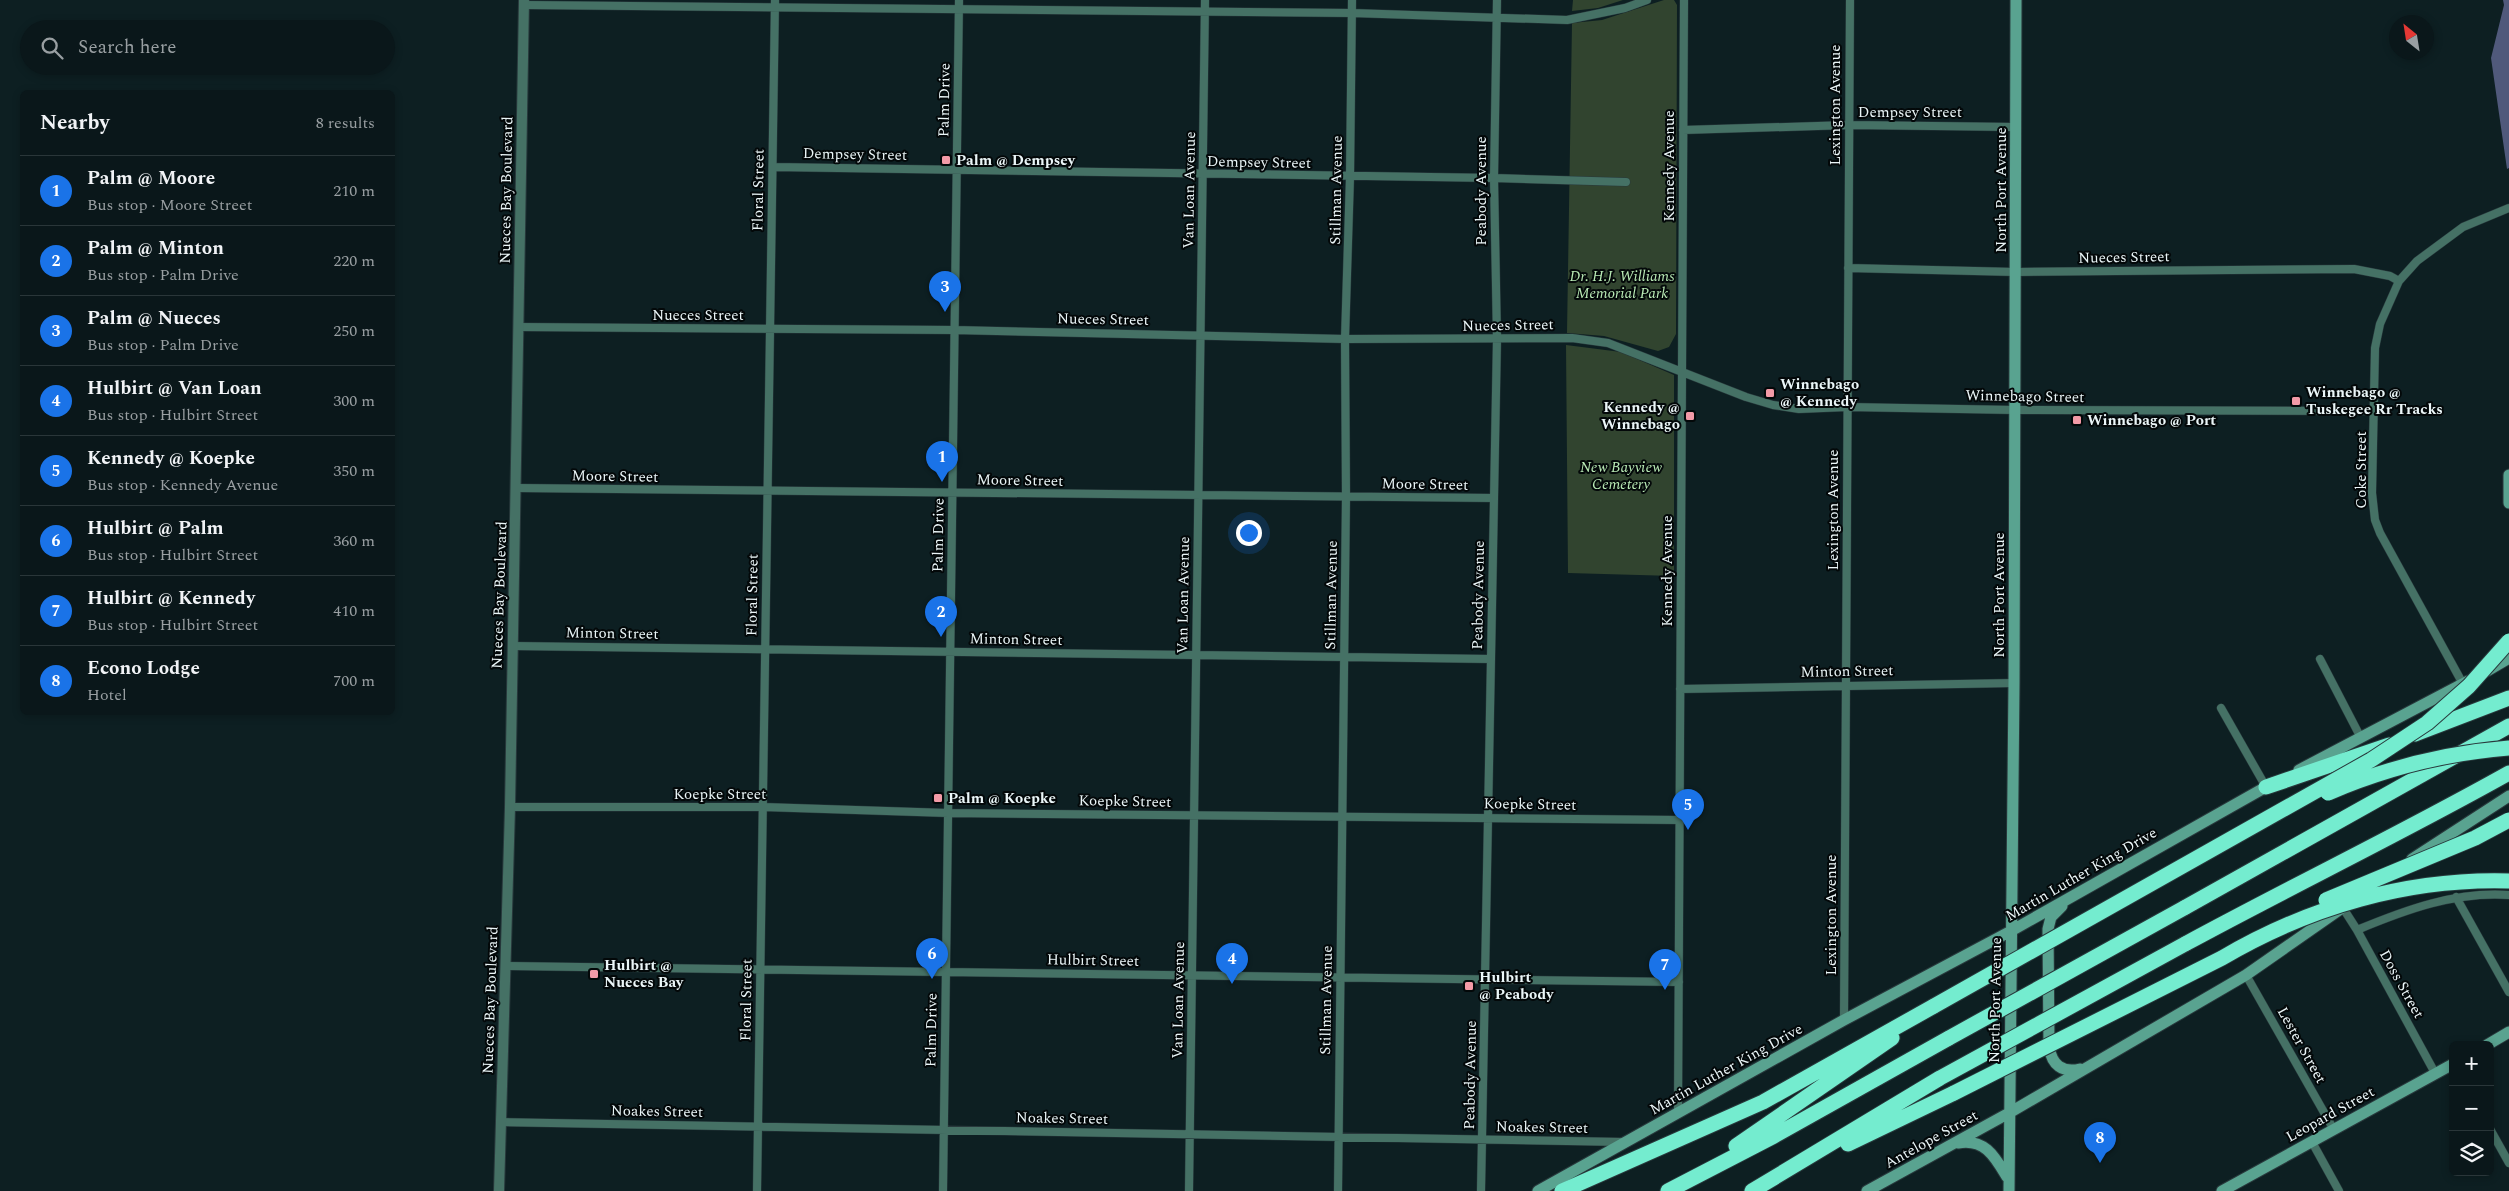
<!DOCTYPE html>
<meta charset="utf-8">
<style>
:root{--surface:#0a171a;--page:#182427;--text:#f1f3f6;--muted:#999fa2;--line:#2a3639;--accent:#1a73e8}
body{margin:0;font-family:Spectral,serif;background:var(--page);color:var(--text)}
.controls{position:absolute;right:15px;bottom:15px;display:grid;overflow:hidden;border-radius:8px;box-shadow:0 2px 8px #0003}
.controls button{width:45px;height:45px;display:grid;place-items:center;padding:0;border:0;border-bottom:1px solid var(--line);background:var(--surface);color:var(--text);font:25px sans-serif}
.compass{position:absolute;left:2389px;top:15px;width:45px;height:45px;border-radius:50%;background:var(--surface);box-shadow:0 2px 8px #0003;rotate:330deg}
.you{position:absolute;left:1248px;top:532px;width:18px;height:18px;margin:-12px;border:4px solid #fff;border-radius:50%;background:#1a73e8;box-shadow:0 0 0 8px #1a73e833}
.badge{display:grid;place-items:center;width:32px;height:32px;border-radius:50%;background:var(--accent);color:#fff;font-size:16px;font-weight:700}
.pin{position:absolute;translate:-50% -41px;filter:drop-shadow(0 1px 2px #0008)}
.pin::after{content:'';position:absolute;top:26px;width:18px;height:15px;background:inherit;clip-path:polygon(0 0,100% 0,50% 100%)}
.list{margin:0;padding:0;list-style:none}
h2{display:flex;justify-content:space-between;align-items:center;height:65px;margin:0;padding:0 20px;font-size:21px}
h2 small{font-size:16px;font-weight:400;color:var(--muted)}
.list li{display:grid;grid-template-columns:32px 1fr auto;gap:15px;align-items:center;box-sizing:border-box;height:70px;padding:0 20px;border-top:1px solid var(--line)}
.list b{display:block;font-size:19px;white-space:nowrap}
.list p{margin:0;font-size:16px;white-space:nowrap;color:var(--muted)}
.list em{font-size:16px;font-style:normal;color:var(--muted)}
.icon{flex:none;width:28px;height:28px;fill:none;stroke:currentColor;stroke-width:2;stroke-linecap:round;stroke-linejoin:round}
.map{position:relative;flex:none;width:2509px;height:1191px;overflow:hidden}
.search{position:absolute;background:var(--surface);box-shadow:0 2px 8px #0003;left:20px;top:20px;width:375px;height:55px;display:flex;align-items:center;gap:12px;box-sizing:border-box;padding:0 18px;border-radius:28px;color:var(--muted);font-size:19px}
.panel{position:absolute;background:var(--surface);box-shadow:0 2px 8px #0003;left:20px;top:90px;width:375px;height:625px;border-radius:8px}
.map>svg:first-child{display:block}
</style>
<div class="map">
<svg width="2509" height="1191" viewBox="0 0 2509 1191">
<rect width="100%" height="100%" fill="#0d1f22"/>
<path fill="#31442f" d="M1573,0h50l-25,8 -26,3z
M1664,0h10l3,5 -1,329 -7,13 -11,4 -54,-15 -37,-3 5,-310 30,-3z
M1566,345l55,7 53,23v201l-106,-3z"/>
<path fill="#50597b" d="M2503,0h6v168l-2,1 -16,-111 13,-53z"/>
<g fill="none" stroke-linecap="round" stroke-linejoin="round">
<g stroke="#28393c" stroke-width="9">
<path id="minor" d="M524,5l828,8 215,7 58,-12 22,-8
M1683,130l166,-5 167,2
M773,167l721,11 132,4
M1848,268l168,4 338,-3 36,7 9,5
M518,327l436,3 391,9 227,-1 36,5 138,54 27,8 26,4 48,-2 168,3 360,1
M517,488l977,10
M512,646l979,13
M2320,659l41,79
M2463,684l-83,-151 -5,-13 -3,-27 3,-145 5,-24 19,-43 18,-20 46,-34 46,-19
M1680,689l334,-6
M2221,708l45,79
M510,807h253l185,6 731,7
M2456,897l53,95
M2343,908l14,22 78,143
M2357,930c48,-20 99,-39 152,-35
M506,966l1173,16
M2246,975l88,155
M1844,1020l6,-1020
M1678,1112l6,-1112
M500,1122l1124,20
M2490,1129l19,34
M2312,1142l27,49
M757,1191l18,-1191
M943,1191l16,-1191
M1189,1191l16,-1191
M1338,1191l8,-694 -1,-158 5,-162 2,-177
M1481,1191l16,-852 -3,-161 3,-178"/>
</g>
<g stroke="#28393c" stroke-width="12">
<path id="tertiary" d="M499,1191l11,-384 14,-807"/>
</g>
<g stroke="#28393c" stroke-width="13">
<path id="secondary" d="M2509,475v28
M2487,671l22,-13
M2299,770l169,-89
M2412,859l97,-63
M2062,906l-11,11 -3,12 1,118c3,18 13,26 31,22
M2487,1045l22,-13
M1958,1143c27,-5 37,14 49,34
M1538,1191l306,-171 167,-89 262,-148
M1867,1191l142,-78 237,-138 96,-67
M2009,1191l5,-508 2,-683
M2222,1191l231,-127"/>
</g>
<g stroke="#28393c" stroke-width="17">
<path id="motorway" d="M2415,734l94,-36
M2266,787l123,-42
M2184,908l325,-182
M2185,944c107,-58 217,-111 324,-171
M1848,1144l106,-51
M1736,1146l156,-108
M1562,1191l201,-89 171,-96
M1668,1191l106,-55 175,-98
M1752,1191l188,-113"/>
</g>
<use href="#minor" stroke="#457165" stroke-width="8"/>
<use href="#tertiary" stroke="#457165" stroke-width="10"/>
<use href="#secondary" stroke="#59a390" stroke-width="11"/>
<use href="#motorway" stroke="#74eccf" stroke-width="15"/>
<g stroke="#28393c" stroke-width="17" stroke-linecap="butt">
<path id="motorway-bridge" d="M2328,793c58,-25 118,-40 181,-45
M2326,900l149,-62 34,-18
M1934,1006l437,-246 56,-37 42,-37 40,-45
M1949,1038l235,-130
M1940,1078l245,-134
M1954,1093l268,-135c87,-51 185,-80 287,-77"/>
</g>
<use href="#motorway-bridge" stroke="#74eccf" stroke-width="15"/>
</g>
<g fill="#f39aa7" stroke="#030809" stroke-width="2">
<rect x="941" y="155" width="10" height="10" rx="2.5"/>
<rect x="1765" y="388" width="10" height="10" rx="2.5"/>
<rect x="2291" y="396" width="10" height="10" rx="2.5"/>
<rect x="1685" y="411" width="10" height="10" rx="2.5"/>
<rect x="2072" y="415" width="10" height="10" rx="2.5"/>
<rect x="933" y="793" width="10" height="10" rx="2.5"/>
<rect x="589" y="969" width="10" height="10" rx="2.5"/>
<rect x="1464" y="981" width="10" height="10" rx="2.5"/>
</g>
<g text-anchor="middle" stroke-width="4" stroke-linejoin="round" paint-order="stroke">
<g font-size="15" fill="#ebf6f8" stroke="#030809">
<text transform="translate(944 100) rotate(-89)" y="5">Palm Drive</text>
<text transform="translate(1835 105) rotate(-90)" y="5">Lexington Avenue</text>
<text x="1910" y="117">Dempsey Street</text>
<text transform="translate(855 154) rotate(1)" y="5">Dempsey Street</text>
<text transform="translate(1259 162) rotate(1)" y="5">Dempsey Street</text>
<text transform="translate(1669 166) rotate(-90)" y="5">Kennedy Avenue</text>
<text transform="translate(506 190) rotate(-89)" y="5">Nueces Bay Boulevard</text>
<text transform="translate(758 190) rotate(-89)" y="5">Floral Street</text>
<text transform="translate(1189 190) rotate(-89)" y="5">Van Loan Avenue</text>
<text transform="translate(1336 190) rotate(-89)" y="5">Stillman Avenue</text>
<text transform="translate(2001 190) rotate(-90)" y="5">North Port Avenue</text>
<text transform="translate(1481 191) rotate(-90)" y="5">Peabody Avenue</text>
<text transform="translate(2124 257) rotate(-1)" y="5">Nueces Street</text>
<text x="698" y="320">Nueces Street</text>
<text transform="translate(1103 319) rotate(1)" y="5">Nueces Street</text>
<text transform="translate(1508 325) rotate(-1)" y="5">Nueces Street</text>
<text transform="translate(2025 396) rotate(1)" y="5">Winnebago Street</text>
<text transform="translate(2361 470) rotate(-90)" y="5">Coke Street</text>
<text transform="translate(615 476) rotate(1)" y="5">Moore Street</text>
<text transform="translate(1020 480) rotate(1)" y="5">Moore Street</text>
<text transform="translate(1425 484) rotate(1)" y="5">Moore Street</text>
<text transform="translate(1833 510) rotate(-90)" y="5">Lexington Avenue</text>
<text transform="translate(938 535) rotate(-89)" y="5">Palm Drive</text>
<text transform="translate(1667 571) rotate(-90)" y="5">Kennedy Avenue</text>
<text transform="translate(499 595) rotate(-88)" y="5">Nueces Bay Boulevard</text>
<text transform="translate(752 595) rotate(-89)" y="5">Floral Street</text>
<text transform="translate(1183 595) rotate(-89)" y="5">Van Loan Avenue</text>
<text transform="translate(1331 595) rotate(-89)" y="5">Stillman Avenue</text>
<text transform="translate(1478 595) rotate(-89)" y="5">Peabody Avenue</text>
<text transform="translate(1999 595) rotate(-90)" y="5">North Port Avenue</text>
<text transform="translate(612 633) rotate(1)" y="5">Minton Street</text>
<text transform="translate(1016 639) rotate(1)" y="5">Minton Street</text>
<text transform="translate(1847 671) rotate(-1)" y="5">Minton Street</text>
<text x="720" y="799">Koepke Street</text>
<text transform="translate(1125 801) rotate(1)" y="5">Koepke Street</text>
<text transform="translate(1530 804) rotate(1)" y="5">Koepke Street</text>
<text transform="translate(2081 874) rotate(-30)" y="5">Martin Luther King Drive</text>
<text transform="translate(1831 915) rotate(-90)" y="5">Lexington Avenue</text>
<text transform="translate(1093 960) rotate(1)" y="5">Hulbirt Street</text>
<text transform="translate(2402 984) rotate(61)" y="5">Doss Street</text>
<text transform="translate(490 1000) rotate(-88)" y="5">Nueces Bay Boulevard</text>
<text transform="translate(746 1000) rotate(-89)" y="5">Floral Street</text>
<text transform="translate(1178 1000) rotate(-89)" y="5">Van Loan Avenue</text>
<text transform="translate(1326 1000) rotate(-89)" y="5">Stillman Avenue</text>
<text transform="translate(1995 1000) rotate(-89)" y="5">North Port Avenue</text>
<text transform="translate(931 1030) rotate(-89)" y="5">Palm Drive</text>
<text transform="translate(2302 1045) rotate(61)" y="5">Lester Street</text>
<text transform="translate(1726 1069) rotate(-29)" y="5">Martin Luther King Drive</text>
<text transform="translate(1470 1075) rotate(-89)" y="5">Peabody Avenue</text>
<text transform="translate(657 1111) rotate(1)" y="5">Noakes Street</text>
<text transform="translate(2330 1114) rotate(-29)" y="5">Leopard Street</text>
<text transform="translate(1062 1118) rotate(1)" y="5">Noakes Street</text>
<text transform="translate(1542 1127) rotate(1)" y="5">Noakes Street</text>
<text transform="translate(1931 1139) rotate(-29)" y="5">Antelope Street</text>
</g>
<g font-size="15" font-weight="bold" fill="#ebf6f8" stroke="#030809" text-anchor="start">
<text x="956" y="165">Palm @ Dempsey</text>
<text x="1780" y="389">Winnebago<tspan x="1780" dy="17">@ Kennedy</tspan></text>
<text x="2306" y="397">Winnebago @<tspan x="2306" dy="17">Tuskegee Rr Tracks</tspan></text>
<text x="1680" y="412" text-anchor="end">Kennedy @<tspan x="1680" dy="17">Winnebago</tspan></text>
<text x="2087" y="425">Winnebago @ Port</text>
<text x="948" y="803">Palm @ Koepke</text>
<text x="604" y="970">Hulbirt @<tspan x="604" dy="17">Nueces Bay</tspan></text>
<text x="1479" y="982">Hulbirt<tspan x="1479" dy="17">@ Peabody</tspan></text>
</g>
<g font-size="15" font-style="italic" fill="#b9eab5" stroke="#030809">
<text x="1622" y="281">Dr. H.J. Williams<tspan x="1622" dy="17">Memorial Park</tspan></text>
<text x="1621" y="472">New Bayview<tspan x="1621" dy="17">Cemetery</tspan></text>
</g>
</g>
</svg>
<div class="controls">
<button>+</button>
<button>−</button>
<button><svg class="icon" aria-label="layers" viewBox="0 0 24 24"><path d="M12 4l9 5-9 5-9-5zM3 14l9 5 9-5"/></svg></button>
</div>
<svg class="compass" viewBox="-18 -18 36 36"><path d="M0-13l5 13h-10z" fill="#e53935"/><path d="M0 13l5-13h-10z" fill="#999fa2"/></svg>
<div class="you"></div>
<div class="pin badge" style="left:942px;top:482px">1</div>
<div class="pin badge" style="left:941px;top:637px">2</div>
<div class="pin badge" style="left:945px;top:312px">3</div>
<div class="pin badge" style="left:1232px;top:984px">4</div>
<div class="pin badge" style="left:1688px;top:830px">5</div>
<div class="pin badge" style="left:932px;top:979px">6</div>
<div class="pin badge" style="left:1665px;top:990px">7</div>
<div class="pin badge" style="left:2100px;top:1163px">8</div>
<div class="search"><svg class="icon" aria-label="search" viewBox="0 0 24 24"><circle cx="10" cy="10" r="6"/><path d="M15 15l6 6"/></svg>Search here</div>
<section class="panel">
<h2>Nearby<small>8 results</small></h2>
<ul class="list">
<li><span class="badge">1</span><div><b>Palm @ Moore</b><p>Bus stop · Moore Street</p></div><em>210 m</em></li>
<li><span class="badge">2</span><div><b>Palm @ Minton</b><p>Bus stop · Palm Drive</p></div><em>220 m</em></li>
<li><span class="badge">3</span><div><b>Palm @ Nueces</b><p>Bus stop · Palm Drive</p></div><em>250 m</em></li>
<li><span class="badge">4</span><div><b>Hulbirt @ Van Loan</b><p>Bus stop · Hulbirt Street</p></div><em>300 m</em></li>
<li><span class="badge">5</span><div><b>Kennedy @ Koepke</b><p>Bus stop · Kennedy Avenue</p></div><em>350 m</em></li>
<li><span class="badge">6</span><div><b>Hulbirt @ Palm</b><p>Bus stop · Hulbirt Street</p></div><em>360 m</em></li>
<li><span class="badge">7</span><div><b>Hulbirt @ Kennedy</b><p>Bus stop · Hulbirt Street</p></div><em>410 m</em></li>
<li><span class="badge">8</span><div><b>Econo Lodge</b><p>Hotel</p></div><em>700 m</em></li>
</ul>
</section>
</div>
